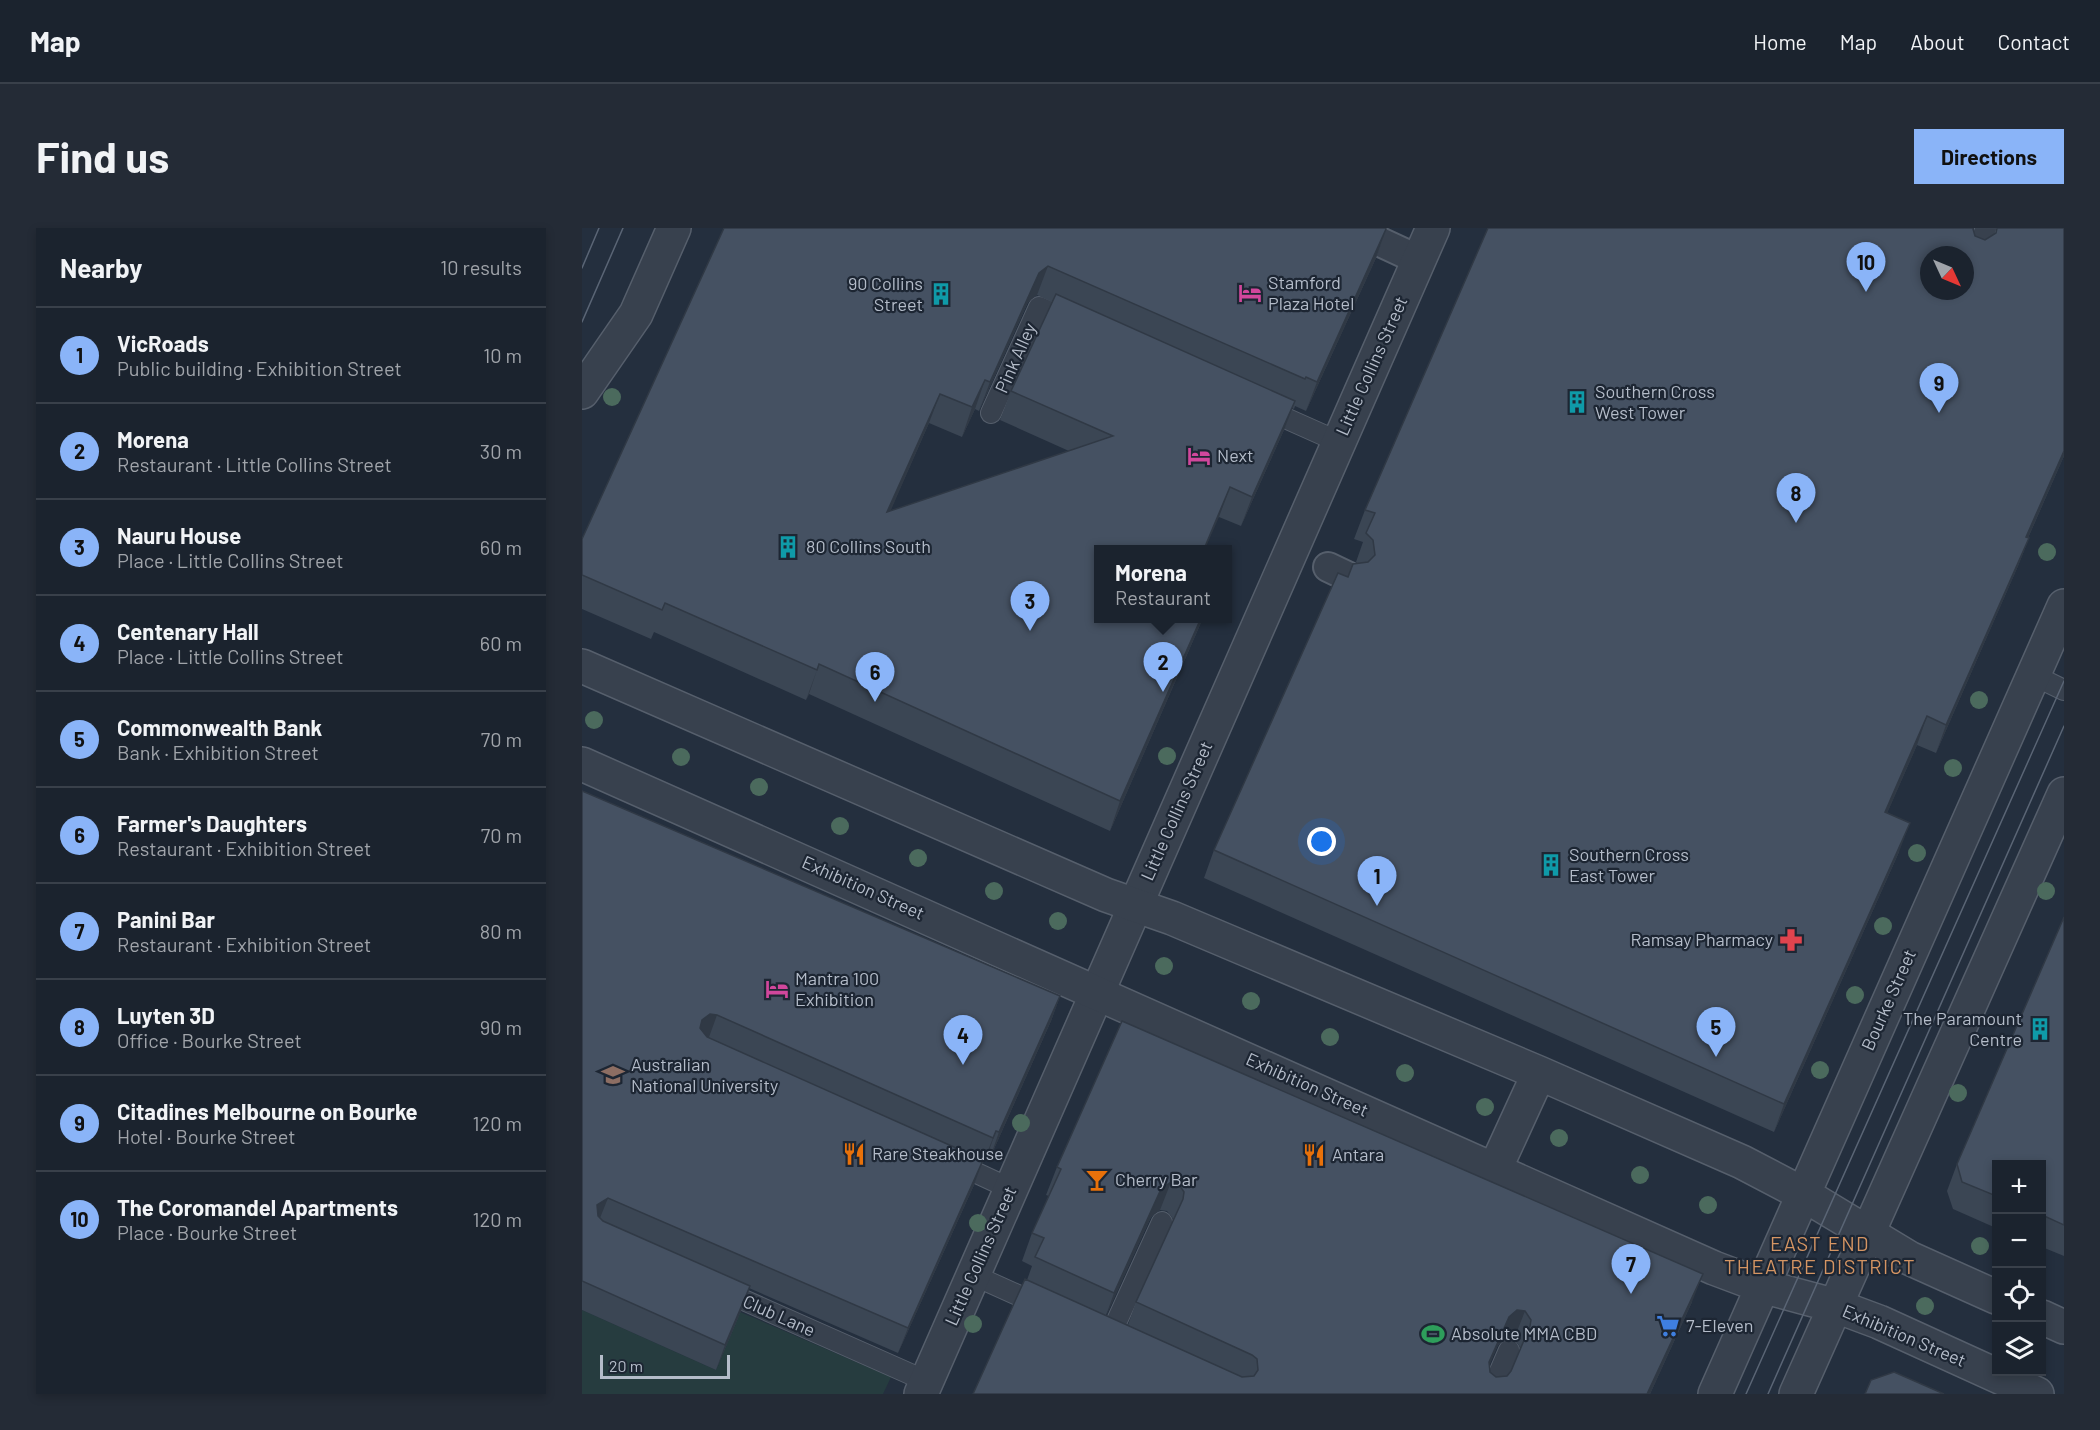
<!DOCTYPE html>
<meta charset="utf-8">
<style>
:root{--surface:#1b232e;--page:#242b36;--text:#f1f3f6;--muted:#a0a4aa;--line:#39404a;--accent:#8ab4f8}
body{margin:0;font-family:Barlow,sans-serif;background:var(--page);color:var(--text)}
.controls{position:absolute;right:18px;bottom:18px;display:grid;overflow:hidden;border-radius:0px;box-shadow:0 3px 9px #0003}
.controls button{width:54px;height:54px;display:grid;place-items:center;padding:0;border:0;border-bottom:2px solid var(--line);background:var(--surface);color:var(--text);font:30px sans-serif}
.compass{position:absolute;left:1338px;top:18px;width:54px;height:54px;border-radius:50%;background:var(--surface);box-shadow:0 3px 9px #0003;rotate:134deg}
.scale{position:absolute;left:18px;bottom:15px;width:130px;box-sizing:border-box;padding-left:6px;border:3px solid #b4bcc9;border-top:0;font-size:16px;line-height:21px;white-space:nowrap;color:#b4bcc9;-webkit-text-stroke:4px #1d2633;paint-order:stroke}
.you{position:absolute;left:740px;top:614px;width:21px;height:21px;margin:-15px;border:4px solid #fff;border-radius:50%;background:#1a73e8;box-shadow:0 0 0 9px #1a73e833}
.badge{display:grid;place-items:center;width:39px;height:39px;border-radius:50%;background:var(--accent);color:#111;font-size:20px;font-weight:700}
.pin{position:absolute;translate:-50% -50px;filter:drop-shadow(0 2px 3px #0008)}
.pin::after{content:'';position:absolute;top:32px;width:21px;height:18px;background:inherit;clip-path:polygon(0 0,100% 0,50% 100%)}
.popup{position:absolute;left:512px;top:317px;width:138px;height:78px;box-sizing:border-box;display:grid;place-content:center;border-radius:0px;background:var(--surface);filter:drop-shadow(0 2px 4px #0005);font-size:20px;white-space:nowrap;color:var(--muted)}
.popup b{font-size:22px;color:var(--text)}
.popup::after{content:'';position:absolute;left:50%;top:100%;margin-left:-12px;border:12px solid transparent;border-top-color:var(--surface)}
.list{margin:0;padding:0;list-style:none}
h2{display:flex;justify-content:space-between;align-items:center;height:78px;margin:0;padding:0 24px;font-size:26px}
h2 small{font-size:20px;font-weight:400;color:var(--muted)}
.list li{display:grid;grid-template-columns:39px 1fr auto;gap:18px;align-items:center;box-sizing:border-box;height:96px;padding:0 24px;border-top:2px solid var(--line)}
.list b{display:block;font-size:22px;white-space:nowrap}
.list p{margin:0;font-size:20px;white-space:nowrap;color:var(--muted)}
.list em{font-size:20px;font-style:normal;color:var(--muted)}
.icon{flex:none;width:33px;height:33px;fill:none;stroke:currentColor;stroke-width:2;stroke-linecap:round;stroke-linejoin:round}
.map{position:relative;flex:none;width:1482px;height:1166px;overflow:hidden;border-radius:0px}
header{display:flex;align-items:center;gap:36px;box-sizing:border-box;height:84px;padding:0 30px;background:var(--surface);border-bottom:2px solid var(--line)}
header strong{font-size:28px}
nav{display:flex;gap:33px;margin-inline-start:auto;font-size:21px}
.intro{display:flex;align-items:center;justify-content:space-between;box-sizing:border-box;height:144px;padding:0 36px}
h1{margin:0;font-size:42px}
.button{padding:15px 27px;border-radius:0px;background:var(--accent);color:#111;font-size:21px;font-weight:700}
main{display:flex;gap:36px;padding:0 36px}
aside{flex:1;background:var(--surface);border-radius:0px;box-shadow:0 3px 9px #0003}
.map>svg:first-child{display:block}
</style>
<header>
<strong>Map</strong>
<nav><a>Home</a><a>Map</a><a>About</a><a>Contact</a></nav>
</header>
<div class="intro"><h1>Find us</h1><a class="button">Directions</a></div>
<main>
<aside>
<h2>Nearby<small>10 results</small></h2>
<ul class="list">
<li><span class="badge">1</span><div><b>VicRoads</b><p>Public building · Exhibition Street</p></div><em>10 m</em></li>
<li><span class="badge">2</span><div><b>Morena</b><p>Restaurant · Little Collins Street</p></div><em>30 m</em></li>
<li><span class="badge">3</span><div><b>Nauru House</b><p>Place · Little Collins Street</p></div><em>60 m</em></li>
<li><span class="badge">4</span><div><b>Centenary Hall</b><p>Place · Little Collins Street</p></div><em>60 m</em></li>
<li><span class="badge">5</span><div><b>Commonwealth Bank</b><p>Bank · Exhibition Street</p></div><em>70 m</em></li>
<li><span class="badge">6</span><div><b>Farmer's Daughters</b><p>Restaurant · Exhibition Street</p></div><em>70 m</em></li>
<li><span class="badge">7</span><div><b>Panini Bar</b><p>Restaurant · Exhibition Street</p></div><em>80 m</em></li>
<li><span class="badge">8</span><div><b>Luyten 3D</b><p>Office · Bourke Street</p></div><em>90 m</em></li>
<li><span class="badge">9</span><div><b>Citadines Melbourne on Bourke</b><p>Hotel · Bourke Street</p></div><em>120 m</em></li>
<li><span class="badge">10</span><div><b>The Coromandel Apartments</b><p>Place · Bourke Street</p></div><em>120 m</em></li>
</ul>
</aside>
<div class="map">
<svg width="1482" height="1166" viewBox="0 0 1482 1166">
<rect width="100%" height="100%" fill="#242f3e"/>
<path fill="#263c3f" d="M0,1082l134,60 24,-58 151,65 -8,17h-301z"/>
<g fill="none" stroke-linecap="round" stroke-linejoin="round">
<g stroke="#565f6c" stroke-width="22">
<path id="service" d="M1392,29l12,-29
M683,181l74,33
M409,185l48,-106 32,14
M1451,447l31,15
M373,935l56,26
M391,1047l69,31
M139,1062l205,91
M528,1108l52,-114
M908,1166l19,-44"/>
</g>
<g stroke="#565f6c" stroke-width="32">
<path id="pedestrian" d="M768,0l69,32
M746,339l21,10"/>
</g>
<g stroke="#565f6c" stroke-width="36">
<path id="minor" d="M339,1166l512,-1166"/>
</g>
<g stroke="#565f6c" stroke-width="36">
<path id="tertiary" d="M0,164l54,-78 38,-86
M0,438l524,229 66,23 367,155 203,89 61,32 106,64 87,39
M0,536l1132,504 48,18 74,20 43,16 158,72
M913,941l44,-96
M1460,1089l22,10
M1133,1166l349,-788
M1214,1166l268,-600"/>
</g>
<use href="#service" stroke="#38414e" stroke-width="20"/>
<use href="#pedestrian" stroke="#38414e" stroke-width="28"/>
<use href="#minor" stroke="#38414e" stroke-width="33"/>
<use href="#tertiary" stroke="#38414e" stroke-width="33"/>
<path stroke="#5a6575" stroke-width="1.5" d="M0,40l17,-40
M0,94l41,-94
M1164,1166l318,-713
M1186,1166l296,-668"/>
</g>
<g fill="#4b6a5d">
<circle cx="30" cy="169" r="9"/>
<circle cx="1465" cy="324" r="9"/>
<circle cx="1397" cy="472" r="9"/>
<circle cx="12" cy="492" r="9"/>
<circle cx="585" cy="528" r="9"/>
<circle cx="99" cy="529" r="9"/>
<circle cx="1371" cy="540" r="9"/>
<circle cx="177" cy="559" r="9"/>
<circle cx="258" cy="598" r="9"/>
<circle cx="1335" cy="625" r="9"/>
<circle cx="336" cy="630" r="9"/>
<circle cx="412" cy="663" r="9"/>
<circle cx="1464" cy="663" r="9"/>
<circle cx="476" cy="693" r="9"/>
<circle cx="1301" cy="698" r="9"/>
<circle cx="582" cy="738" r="9"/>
<circle cx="1273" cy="767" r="9"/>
<circle cx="669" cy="773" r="9"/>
<circle cx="748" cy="809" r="9"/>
<circle cx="1238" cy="842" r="9"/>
<circle cx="823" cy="845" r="9"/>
<circle cx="1376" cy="865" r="9"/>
<circle cx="903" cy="879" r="9"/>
<circle cx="439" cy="895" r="9"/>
<circle cx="977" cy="910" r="9"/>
<circle cx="1058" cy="947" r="9"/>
<circle cx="1126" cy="977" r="9"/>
<circle cx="396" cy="995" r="9"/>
<circle cx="1398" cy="1018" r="9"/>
<circle cx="1343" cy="1078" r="9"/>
<circle cx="391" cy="1096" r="9"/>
</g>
<path fill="#3b4654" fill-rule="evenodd" d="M142,0l662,1 -10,29 -70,153 -11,-5 -1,3 -2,-1 -8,22 -43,96 -22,-9 -121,101h105l-93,213 -301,-137 -3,6 -152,-68 -3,7 -69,-30v-70zM455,67l15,7 -41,89 -11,29 69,31 -179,60 39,-88 33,14 13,-28 4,2 49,-109z
M1482,0v228l-36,82h1l-11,28 -82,187 -19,-8 -30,68 12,39 -125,280 -570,-254 10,-28 134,-273 9,-14 -1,-1 7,-20 -9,-3 11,-29 608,-280 2,6 10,4z
M0,563l478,205 -9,25 -61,137 -3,-2 -4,7h-1l-8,22 -76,168 -149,-65 -8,23 -25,59 -134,-60z
M1482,689v339l-22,-9v-83h-46v64l-43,-19 -6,-18 10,-27z
M540,793l570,281 -42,92h-677l54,-114 5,-14 -10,-5 10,-28 17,-37 -3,-1 11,-28zM578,982l7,1 7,9 -38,82 -8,23 -22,-10 45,-98zM925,1110l7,1 7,9 -10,23 -4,5 -11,1 -6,-5 -1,-7 9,-20z"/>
<path fill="#303945" d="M804,1l-10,29 -70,153 11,-29z
M466,38l-11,29 -9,7 -49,109 11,-29 49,-109z
M403,152l-10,29 -13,28 10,-30z
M358,166l-11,29 -52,119 10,-30z
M713,173l-11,29 -43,96 11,-29z
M1482,223v5l-48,109 10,-28z
M648,259l-11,30 -14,32h-1z
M1447,310l-11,28 -82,187 10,-28z
M619,390h2l-93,213 10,-30z
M237,436l-10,30 -3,6 11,-30z
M1345,488l-10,29 -42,96 10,-29z
M1328,595l-11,29 -125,280 10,-28z
M478,768l-9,25 -61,137 9,-26z
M128,786l7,1 -9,25 -16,6 10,-26z
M414,903l-9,25 -4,7 10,-25z
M401,932l-9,25 -76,168 10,-25z
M589,954l-11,28 -9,7 -47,104 10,-28 47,-104z
M26,970l-10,25 -1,-18z
M1121,1046l-11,28 -42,92h-3z
M168,1058l-9,25 -25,59 9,-25z
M935,1082l8,1 -11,28 -7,-1 -9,7 -19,45 10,-28 20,-45z"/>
<path fill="#455162" stroke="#303945" stroke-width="1.5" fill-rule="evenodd" d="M142,0h661l1,1 -69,153 -11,-5 -1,2 -257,-113 -9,7 -49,109 -5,-2 -13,27 -32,-13 -53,118 226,-76 -102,-45 45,-97 239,107 -43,96 -22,-10 -26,62h-106v69h103l-81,183 -301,-137 -2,6 -152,-67 -3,7 -80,-35v-36z
M906,0h485v1l2,7 10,4 11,-7 1,-5h67v223l-38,86 3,1 -83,187 -19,-9 -42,96 25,11 -126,281 -570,-254 124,-277 10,4 5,-13 15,-2 7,-7 -2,-15 -7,-7 9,-20 -10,-3zM1347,27h36v36h-36z
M0,563l478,205 -61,136 -3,-1 -3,7 -276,-123 -7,-1 -8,6 -2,8 7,9 276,123 -75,168 -300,-130 -11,7 1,11 5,5 147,65 -25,59 -143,-64z
M1482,689v308l-22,-10v-51h-46v32l-34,-14 -5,-18z
M540,793l581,253 -56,120h-674l52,-115 217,98 12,-1 4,-6 -1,-11 -5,-4 -116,-53 47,-103 1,-7 -6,-9 -7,-1 -10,7 -47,104 -79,-36 9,-19 -12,-5 29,-64 -4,-2zM935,1082l8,1 6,9 -1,6 -19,45 -4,5 -11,1 -6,-5 -1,-10 20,-45z
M1312,1144l50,22h-79l6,-14z"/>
<defs>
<g id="hotel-bare" transform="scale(1.8)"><path d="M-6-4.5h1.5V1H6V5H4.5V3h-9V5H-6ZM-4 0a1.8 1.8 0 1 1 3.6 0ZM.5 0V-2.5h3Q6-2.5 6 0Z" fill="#d1479c" stroke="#1d2633" stroke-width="2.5" paint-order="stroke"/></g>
<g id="building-bare" transform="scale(1.8)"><path d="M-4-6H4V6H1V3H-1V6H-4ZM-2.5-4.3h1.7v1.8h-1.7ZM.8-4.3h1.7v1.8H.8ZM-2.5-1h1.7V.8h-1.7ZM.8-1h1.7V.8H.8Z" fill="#0f9aa8" stroke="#1d2633" stroke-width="2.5" paint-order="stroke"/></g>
<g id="pharmacy-bare" transform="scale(1.8)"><path d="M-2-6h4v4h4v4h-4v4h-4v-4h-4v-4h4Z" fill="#e0444e" stroke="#1d2633" stroke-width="2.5" paint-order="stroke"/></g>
<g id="university-bare" transform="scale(1.8)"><path d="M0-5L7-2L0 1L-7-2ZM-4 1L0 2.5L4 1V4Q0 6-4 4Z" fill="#8d6e63" stroke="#1d2633" stroke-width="2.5" paint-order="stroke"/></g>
<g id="restaurant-bare" transform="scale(1.8)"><path d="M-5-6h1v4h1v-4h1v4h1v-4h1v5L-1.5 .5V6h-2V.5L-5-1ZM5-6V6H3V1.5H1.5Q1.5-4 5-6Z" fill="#e8710a" stroke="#1d2633" stroke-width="2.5" paint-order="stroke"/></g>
<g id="bar-bare" transform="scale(1.8)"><path d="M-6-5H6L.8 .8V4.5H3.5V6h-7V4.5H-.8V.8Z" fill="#e8710a" stroke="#1d2633" stroke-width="2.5" paint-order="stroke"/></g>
<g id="supermarket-bare" transform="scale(1.8)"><path d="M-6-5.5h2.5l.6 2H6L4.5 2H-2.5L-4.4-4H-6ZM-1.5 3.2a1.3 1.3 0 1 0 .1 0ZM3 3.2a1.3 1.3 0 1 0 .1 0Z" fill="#3f7fe0" stroke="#1d2633" stroke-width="2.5" paint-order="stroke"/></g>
<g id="stadium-bare" transform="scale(1.8)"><path d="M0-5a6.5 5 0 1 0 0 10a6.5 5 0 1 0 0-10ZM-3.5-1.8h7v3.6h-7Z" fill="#2e9e5b" stroke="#1d2633" stroke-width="2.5" paint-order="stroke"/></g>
</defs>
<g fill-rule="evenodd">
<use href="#hotel-bare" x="668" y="65"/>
<use href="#building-bare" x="359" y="66"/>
<use href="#building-bare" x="995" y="174"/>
<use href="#hotel-bare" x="617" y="228"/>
<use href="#building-bare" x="206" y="319"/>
<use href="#building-bare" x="969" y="637"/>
<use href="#pharmacy-bare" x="1209" y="712"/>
<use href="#hotel-bare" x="195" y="761"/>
<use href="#building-bare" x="1458" y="801"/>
<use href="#university-bare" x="31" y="847"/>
<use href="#restaurant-bare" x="272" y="926"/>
<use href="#restaurant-bare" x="732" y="927"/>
<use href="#bar-bare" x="515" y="952"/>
<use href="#supermarket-bare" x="1086" y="1098"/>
<use href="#stadium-bare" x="851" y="1106"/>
</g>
<g text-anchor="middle" stroke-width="4.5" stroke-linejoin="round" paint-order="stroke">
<g font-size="18" fill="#b4bcc9" stroke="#1d2633" text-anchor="start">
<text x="686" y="61">Stamford<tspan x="686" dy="21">Plaza Hotel</tspan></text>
<text x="341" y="62" text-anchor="end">90 Collins<tspan x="341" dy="21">Street</tspan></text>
<text x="1013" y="170">Southern Cross<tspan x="1013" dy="21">West Tower</tspan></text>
<text x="635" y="234">Next</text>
<text x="224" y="325">80 Collins South</text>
<text x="987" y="633">Southern Cross<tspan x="987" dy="21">East Tower</tspan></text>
<text x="1191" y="718" text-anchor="end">Ramsay Pharmacy</text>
<text x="213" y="757">Mantra 100<tspan x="213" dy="21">Exhibition</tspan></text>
<text x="1440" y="797" text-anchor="end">The Paramount<tspan x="1440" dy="21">Centre</tspan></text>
<text x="49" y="843">Australian<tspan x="49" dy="21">National University</tspan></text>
<text x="290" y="932">Rare Steakhouse</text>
<text x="750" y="933">Antara</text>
<text x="533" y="958">Cherry Bar</text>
<text x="1104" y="1104">7-Eleven</text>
<text x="869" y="1112">Absolute MMA CBD</text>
</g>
<g font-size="18" fill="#b4bcc9" stroke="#1d2633">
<text transform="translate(434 130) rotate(-66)" y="6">Pink Alley</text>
<text transform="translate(790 138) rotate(-66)" y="6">Little Collins Street</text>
<text transform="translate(595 583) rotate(-66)" y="6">Little Collins Street</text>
<text transform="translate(281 660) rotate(24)" y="6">Exhibition Street</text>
<text transform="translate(1307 772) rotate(-66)" y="6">Bourke Street</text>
<text transform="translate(725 857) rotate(24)" y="6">Exhibition Street</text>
<text transform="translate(399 1028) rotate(-66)" y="6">Little Collins Street</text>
<text transform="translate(197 1088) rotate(24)" y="6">Club Lane</text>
<text transform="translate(1322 1108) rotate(23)" y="6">Exhibition Street</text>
</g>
<g font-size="20" letter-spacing="1.5" fill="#d59563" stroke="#1d2633">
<text x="1238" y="1023">EAST END<tspan x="1238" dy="23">THEATRE DISTRICT</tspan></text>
</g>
</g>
</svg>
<div class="controls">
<button>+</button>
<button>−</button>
<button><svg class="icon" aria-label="locate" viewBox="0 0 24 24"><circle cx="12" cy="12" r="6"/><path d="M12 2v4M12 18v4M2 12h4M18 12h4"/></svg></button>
<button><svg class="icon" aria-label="layers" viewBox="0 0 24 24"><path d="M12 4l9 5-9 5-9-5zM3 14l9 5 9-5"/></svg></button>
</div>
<svg class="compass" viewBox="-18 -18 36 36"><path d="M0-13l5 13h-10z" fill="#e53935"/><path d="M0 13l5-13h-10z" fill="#a0a4aa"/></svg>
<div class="scale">20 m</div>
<div class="you"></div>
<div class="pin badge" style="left:795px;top:678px">1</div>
<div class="pin badge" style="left:581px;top:464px">2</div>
<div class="popup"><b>Morena</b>Restaurant</div>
<div class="pin badge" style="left:448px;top:403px">3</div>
<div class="pin badge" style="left:381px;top:837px">4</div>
<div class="pin badge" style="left:1134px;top:829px">5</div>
<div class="pin badge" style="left:293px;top:474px">6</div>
<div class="pin badge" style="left:1049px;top:1066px">7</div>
<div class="pin badge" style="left:1214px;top:295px">8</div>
<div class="pin badge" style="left:1357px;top:185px">9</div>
<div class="pin badge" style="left:1284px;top:64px">10</div>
</div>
</main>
